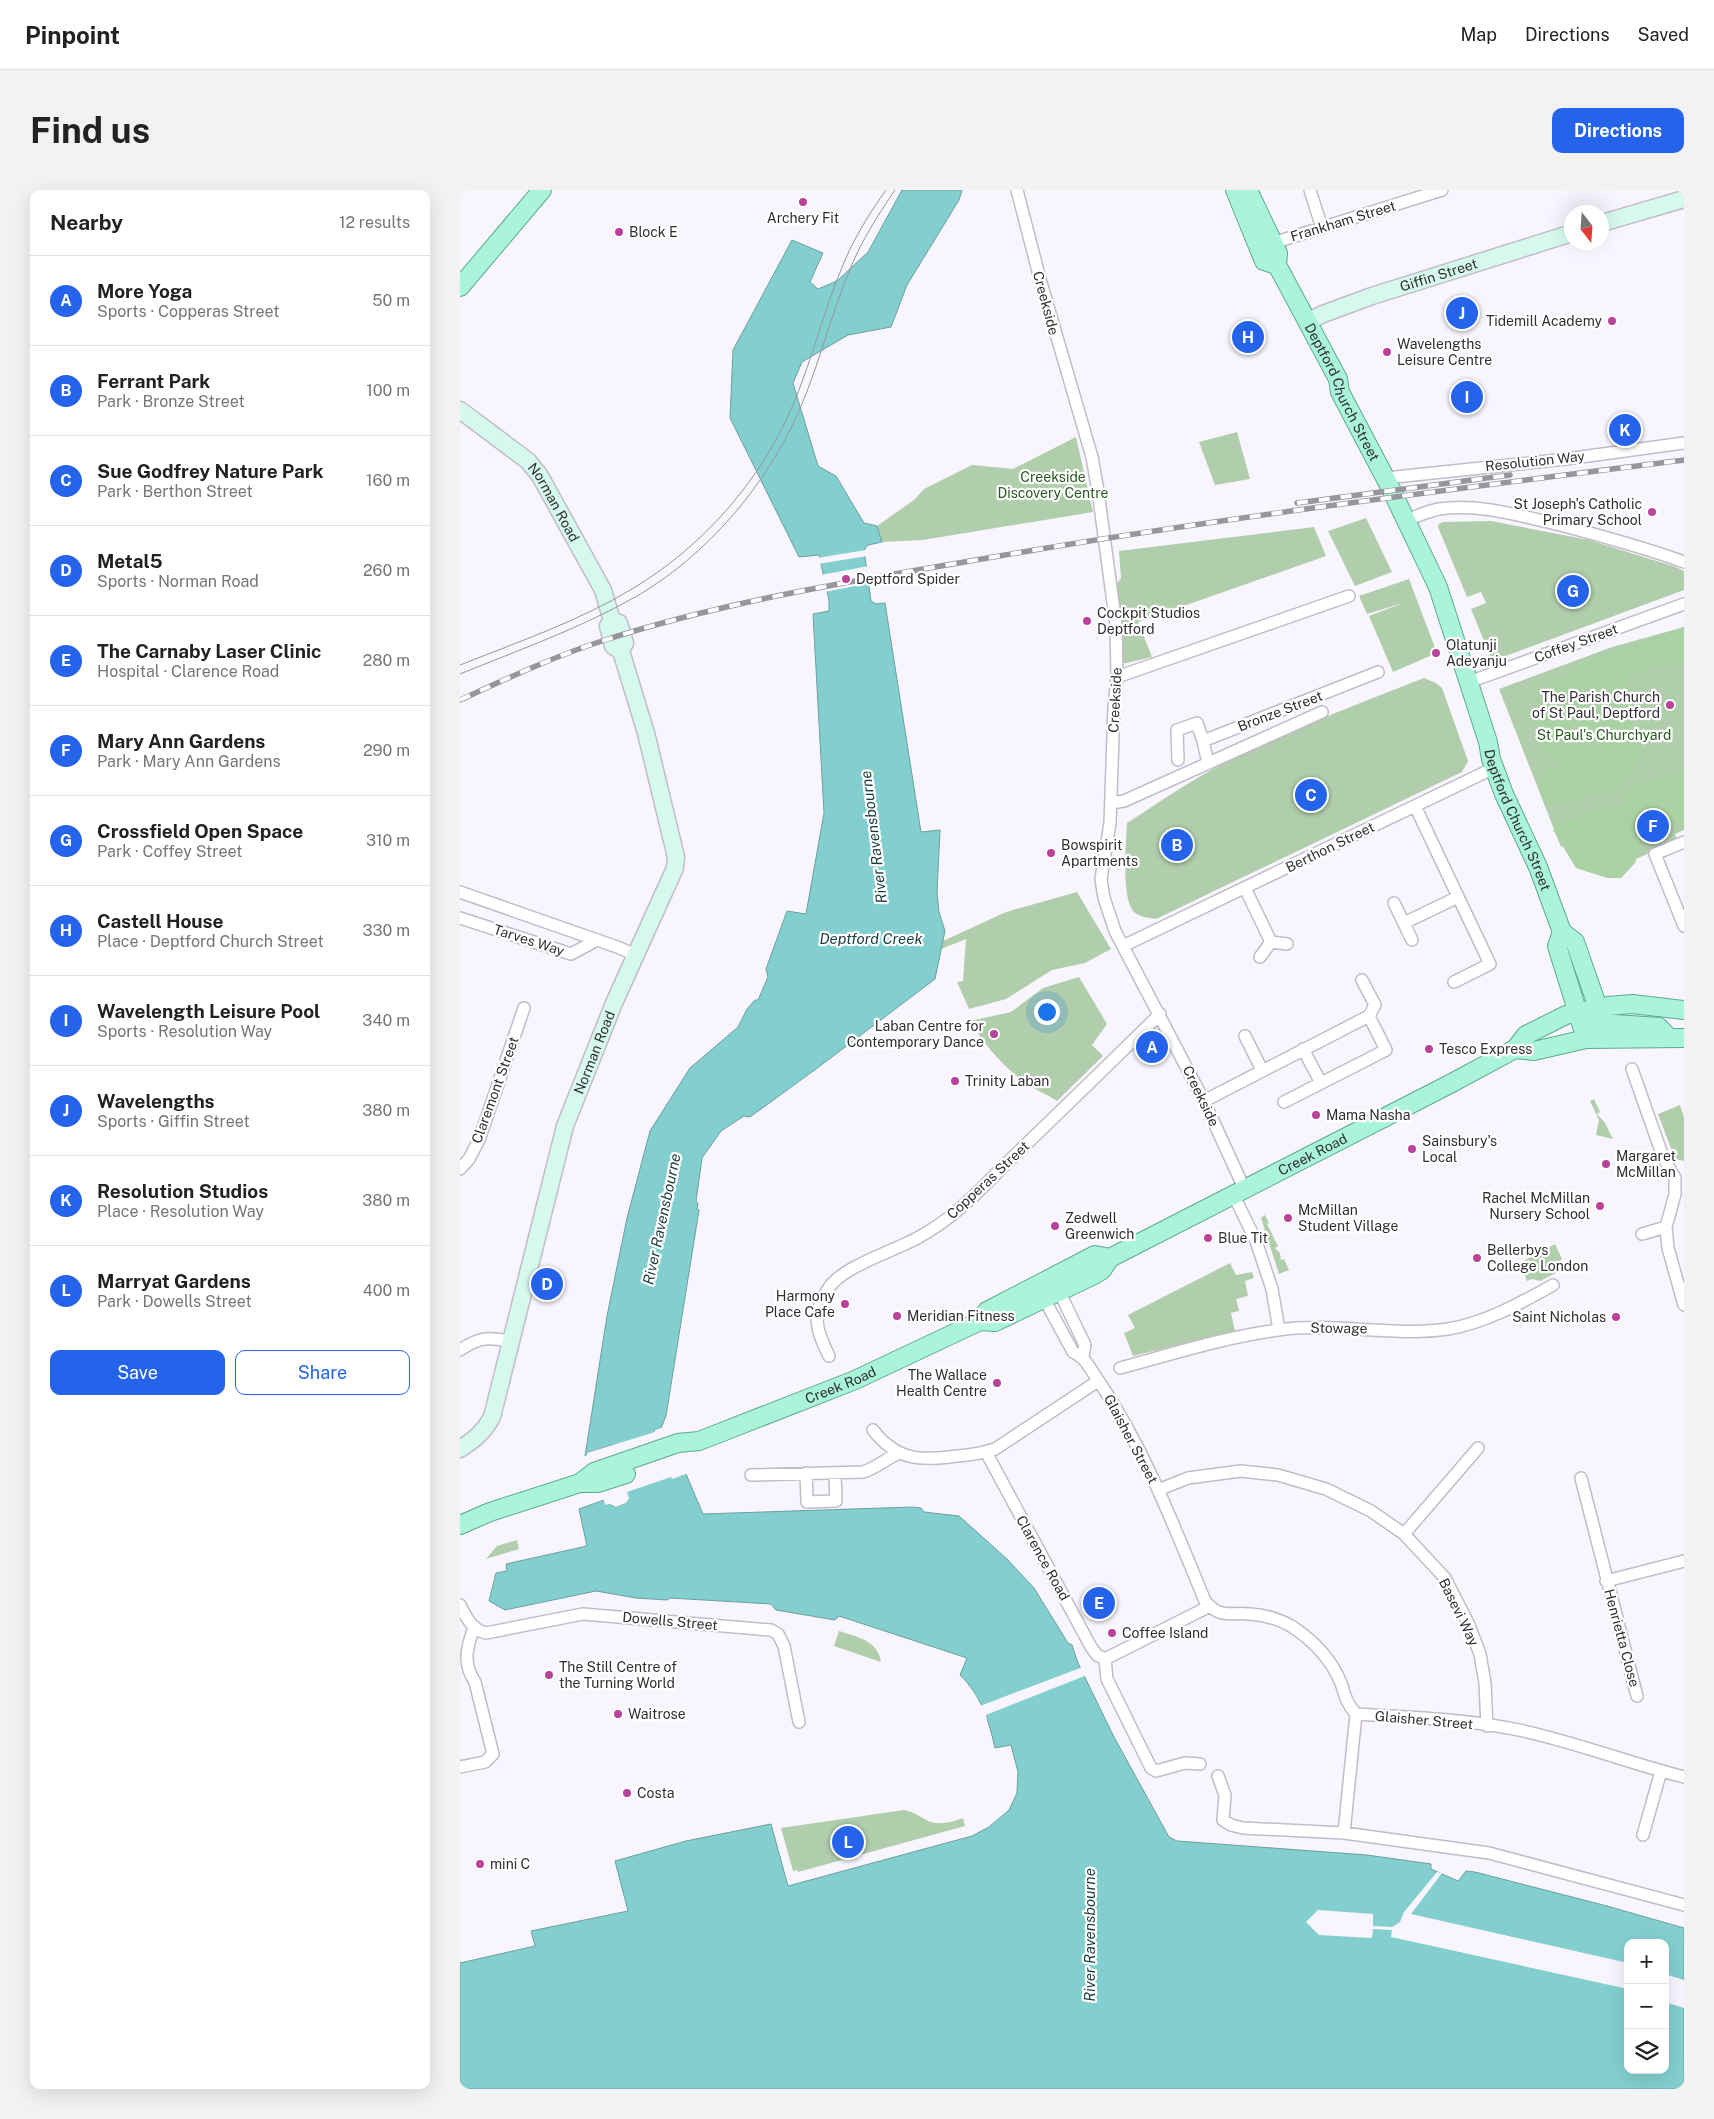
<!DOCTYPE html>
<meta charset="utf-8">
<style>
:root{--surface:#fff;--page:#f2f2f2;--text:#222;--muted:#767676;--line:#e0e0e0;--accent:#2563eb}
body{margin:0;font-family:"Public Sans",sans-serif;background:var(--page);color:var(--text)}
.controls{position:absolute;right:15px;bottom:15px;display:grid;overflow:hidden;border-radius:10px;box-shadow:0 5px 20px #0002}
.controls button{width:45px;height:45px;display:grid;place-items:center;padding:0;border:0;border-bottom:1px solid var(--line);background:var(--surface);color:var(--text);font:25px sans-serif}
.compass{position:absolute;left:1104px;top:15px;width:45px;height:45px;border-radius:50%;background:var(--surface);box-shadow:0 5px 20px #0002;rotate:163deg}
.you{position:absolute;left:586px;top:821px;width:18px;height:18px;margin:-12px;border:4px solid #fff;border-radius:50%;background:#1a73e8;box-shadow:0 0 0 8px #1a73e833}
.badge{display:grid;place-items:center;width:32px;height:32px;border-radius:50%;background:var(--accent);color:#fff;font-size:16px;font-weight:700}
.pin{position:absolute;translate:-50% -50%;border:2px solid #fff;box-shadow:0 1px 5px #0006}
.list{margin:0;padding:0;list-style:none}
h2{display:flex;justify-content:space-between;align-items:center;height:65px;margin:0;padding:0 20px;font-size:21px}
h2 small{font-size:16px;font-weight:400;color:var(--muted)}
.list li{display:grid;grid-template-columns:32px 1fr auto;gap:15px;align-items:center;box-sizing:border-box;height:90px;padding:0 20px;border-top:1px solid var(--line)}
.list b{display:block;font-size:19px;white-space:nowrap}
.list p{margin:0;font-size:16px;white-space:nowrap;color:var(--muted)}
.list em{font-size:16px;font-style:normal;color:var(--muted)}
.actions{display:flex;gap:10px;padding:15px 20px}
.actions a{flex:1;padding:11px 0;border:1px solid var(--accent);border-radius:10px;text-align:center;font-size:18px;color:var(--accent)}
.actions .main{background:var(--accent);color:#fff}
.icon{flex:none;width:28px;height:28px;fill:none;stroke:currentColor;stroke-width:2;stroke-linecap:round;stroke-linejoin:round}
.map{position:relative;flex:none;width:1224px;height:1899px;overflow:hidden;border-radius:10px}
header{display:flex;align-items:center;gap:30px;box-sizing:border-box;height:70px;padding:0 25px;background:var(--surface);border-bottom:1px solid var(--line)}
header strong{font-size:24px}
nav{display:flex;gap:28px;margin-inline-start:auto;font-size:18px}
.intro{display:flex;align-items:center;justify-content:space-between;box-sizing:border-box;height:120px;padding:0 30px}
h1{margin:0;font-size:35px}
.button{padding:12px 22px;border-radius:10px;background:var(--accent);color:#fff;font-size:18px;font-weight:700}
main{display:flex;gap:30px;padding:0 30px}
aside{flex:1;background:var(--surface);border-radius:10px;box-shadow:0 5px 20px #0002}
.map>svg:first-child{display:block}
</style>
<header>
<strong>Pinpoint</strong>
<nav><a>Map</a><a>Directions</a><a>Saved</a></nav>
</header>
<div class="intro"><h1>Find us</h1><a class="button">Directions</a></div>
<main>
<aside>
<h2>Nearby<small>12 results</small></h2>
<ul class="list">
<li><span class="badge">A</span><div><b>More Yoga</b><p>Sports · Copperas Street</p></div><em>50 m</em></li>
<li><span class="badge">B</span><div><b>Ferrant Park</b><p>Park · Bronze Street</p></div><em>100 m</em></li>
<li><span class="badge">C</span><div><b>Sue Godfrey Nature Park</b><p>Park · Berthon Street</p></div><em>160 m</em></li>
<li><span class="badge">D</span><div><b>Metal5</b><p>Sports · Norman Road</p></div><em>260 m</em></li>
<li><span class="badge">E</span><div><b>The Carnaby Laser Clinic</b><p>Hospital · Clarence Road</p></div><em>280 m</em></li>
<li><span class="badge">F</span><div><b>Mary Ann Gardens</b><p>Park · Mary Ann Gardens</p></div><em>290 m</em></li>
<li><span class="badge">G</span><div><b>Crossfield Open Space</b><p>Park · Coffey Street</p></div><em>310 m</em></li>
<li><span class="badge">H</span><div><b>Castell House</b><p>Place · Deptford Church Street</p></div><em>330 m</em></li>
<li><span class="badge">I</span><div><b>Wavelength Leisure Pool</b><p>Sports · Resolution Way</p></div><em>340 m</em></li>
<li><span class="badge">J</span><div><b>Wavelengths</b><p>Sports · Giffin Street</p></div><em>380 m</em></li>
<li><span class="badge">K</span><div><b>Resolution Studios</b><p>Place · Resolution Way</p></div><em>380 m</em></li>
<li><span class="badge">L</span><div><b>Marryat Gardens</b><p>Park · Dowells Street</p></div><em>400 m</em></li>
</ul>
<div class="actions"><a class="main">Save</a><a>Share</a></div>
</aside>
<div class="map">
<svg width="1224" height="1899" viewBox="0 0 1224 1899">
<rect width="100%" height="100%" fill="#f9f5fe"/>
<path fill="#b0ceab" d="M777,242l13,47 -35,6 -16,-43z
M616,247l17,75 -170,28 -41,2 -5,-16 37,-26 10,-11 48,-24 41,4z
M906,328l26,54 -37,14 -27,-55z
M1031,331l98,19 87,27 8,4v19l-192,71 -21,-52 15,-6 -5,-11 -14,5 -29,-70 1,-3 4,-2z
M854,337l12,29 -188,66 14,35 -30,7v-38l-7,-40 6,-8 -2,-27z
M949,389l28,74 -44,19 -24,-56 34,-13 -36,11 -8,-18z
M1224,437v203l-9,4 2,7 -41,18 -16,-36 -59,24 -62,-158 113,-42z
M964,488l12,5 6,5 26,73 -6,11 -306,147c-7,-1 -16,-2 -22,-7 -13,-14 -8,-69 -7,-89 33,-21 65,-44 101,-62 63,-32 130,-57 196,-83z
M617,702l34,57 -26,14 -33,7 -46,29 -37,10 -12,-27 6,-1 3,-42 -25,10 2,-8 63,-29z
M619,787l28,47 -15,21 11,11 -46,45c-9,-6 -19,-10 -28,-16 -24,-16 -44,-39 -59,-64l41,-9 32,-24z
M1134,909l6,13 -3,2 8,9 8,16 -17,-4 3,-15 -9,-19z
M1220,915l4,12v44l-9,-2 -17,-45z
M805,1025l4,8 -2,1 11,22 -3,2 5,5 1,7 3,-1 5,11 -10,4 -18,-56z
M1095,1054l7,15 -10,6 4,8 -16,8 -8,-2 -5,2 -7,-18z
M770,1073l6,12 16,-3 2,6 -9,3 3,15 -12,3 3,12 -8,2 4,18 -102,25 -9,-23 11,-5 -7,-13z
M57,1350l2,9 -33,10 11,-13z
M379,1441c18,6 39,9 42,31l-47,-16z
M444,1620c14,3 16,8 27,12 10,3 22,0 32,-4l2,8 -167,46 -1,-2 -4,1 -12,-43z"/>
<path fill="#aad1a3" d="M1224,437v35l-24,2 -23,8 -9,13 -7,17 5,18 7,6 9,27 -17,27 -15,11 -64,16 -7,-23 1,-7 12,-9 8,-3c-4,-5 -12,-8 -15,-13 -9,-12 -7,-34 -2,-47 2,-7 5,-11 6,-19l39,-26z
M1224,582v48l-20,6 -22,15 -7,22 -14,15h-14l-31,-10 -23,-38c7,-11 59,-24 74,-27l-1,-12c18,-12 38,-11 58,-19z"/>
<path fill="#83cfcf" stroke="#6a9fa0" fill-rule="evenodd" d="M442,0h60l-3,10 -52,85 -16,42 -43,8 -46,27 -9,21 25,83 18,10 28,47 13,3 5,16 -14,3 -4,5 7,51 5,3 9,-1 36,229 19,-2 -3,62 2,20 6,19 -10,48 -119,90 -66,48 -6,-1 -23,15 -19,27 -6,43 2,3 -1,5 2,1 -33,206 -5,12 -6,2 17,48 14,-4 17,40 209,-7 9,1 3,4 35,4 48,43 27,29 34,55 4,2 6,18 35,72 56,102 8,4 190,14 57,8 7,1v5l27,12 8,-10 9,1 132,34 77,22v161h-1224v-126l75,-17 -4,-15 97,-20 -13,-50 71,-20 85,-17 17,62 184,-50 17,-9 20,-17 8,-17 1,-21 -7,-27 -16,3c-6,-27 -14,-53 -35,-73l7,-17 -128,-42 -4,4 -59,-10 -5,-6 -101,-6 -3,2 -31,-2 -40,-7 -91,19 -16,-9 7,-28 11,-2 -1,-7 81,-18 -8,-37 25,-9 1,5 4,-1 7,3 10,-4 2,-5 -17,-53 -23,8 -3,3 22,-140 20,-98 23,-87 40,-63 48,-41 9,-18 8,-9h3l10,-23 -2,-8 21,-58 19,3 18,-101 -11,-199 16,-3v-11l-10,-45 -20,2 -69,-139 3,-68 59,-110 31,13 -13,29 8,7 19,-8 31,-29zM1168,1753h37v127h-37z"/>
<path fill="#f9f5fe" d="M406,360l1,6 -49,8 -1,-6z
M409,376l2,17 -47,9 -3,-17z
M204,1237l-6,4 15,45 13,-5 3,2 -17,6 -1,-2 -44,15 2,6 -3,5 -10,4 -6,-3 -5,1 -2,-7 4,4 3,-1 6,3 8,-3 2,-3 -2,-5 -15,-45 -19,7 -1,2 -2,-4 68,-21v-2z
M623,1477l4,8 -101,40 7,35 -5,-23 -8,-21z
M977,1682l5,1 -31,41 217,49v26l-237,-52 1,-7 -19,-1 -1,9 -53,-3 -13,-13 12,-12 55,4v12l19,1 8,-5 4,-10z
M1205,1784l19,6v28l-19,-6z"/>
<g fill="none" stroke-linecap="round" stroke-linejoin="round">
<g stroke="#c2bbc9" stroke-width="14">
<path id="street" d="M557,0l23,89 52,178 6,34 18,134 1,52 -3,30 -4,116 -9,56 3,19 11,33 89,170 40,87
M850,0l12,38
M813,53l169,-53
M926,288l180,-19 118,-16
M947,330c10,-4 21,-9 32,-11 40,-6 82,7 121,16 42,11 83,22 124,37
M657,487l232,-81
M1009,492l215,-78
M718,570l-1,-30 20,-7 6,18
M748,573l-5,-22 175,-69
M651,613l13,-2 198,-89
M955,616l75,158 -36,18
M1224,652l-29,12 29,72
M785,698l26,54
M0,702l160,56 15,7
M934,713l18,37
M0,728l111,36 26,-14
M944,733l54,-26
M811,752l16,2
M663,756l371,-178
M800,767l11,-15
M902,790l13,25 -6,11
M785,846l17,34
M843,859l18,34
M1172,879l31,88 12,21v16l-9,33 2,21 16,57
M744,911l165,-85 17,34 -102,52
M0,979l9,-10 10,-19 45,-132
M773,1004l23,47 16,48 7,41
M1182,1044l24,-7
M597,1097l28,58 -2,11
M581,1103l32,59c14,6 18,19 27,31 45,67 74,143 105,218 15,18 24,11 45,13 13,1 29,5 41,12 22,14 40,33 50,57 4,13 6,21 15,31 54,3 109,5 163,16 56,12 110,33 165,47
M0,1160c20,-13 27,-13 50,-9
M369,1166c-13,-26 -18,-41 -1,-67 14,-23 67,-38 91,-52 39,-21 65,-52 97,-83 48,-46 96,-93 144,-140
M660,1178c52,-14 105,-31 158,-38 57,-8 115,7 170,-1 37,-6 73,-26 105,-44
M413,1240c24,31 48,31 84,26 13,-1 26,-3 38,-7l103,-68
M526,1262l105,195 6,8 8,4
M346,1283l1,29 29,-1 -1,-28
M291,1285l112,-3c14,-4 23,-14 37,-19
M1121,1288l56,218
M698,1300l30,-12 53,-7 37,4 48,14 45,22 33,23 41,44 24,47 11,29 5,29 2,43
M944,1344l74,-86
M1146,1391l78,-20
M0,1415c6,12 12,25 26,28l97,-19 188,16 7,4 6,12 15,76
M645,1469l2,20 44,89 5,3 29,-8 15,1
M645,1469l105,-53
M0,1577l25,-5 8,-8 -18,-72c-13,-19 -8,-35 -1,-55
M758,1586l7,19 -2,25 8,5 12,3 101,5 145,20 195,52
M884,1643l12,-119
M1183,1645l18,-64"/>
</g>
<g stroke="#c2bbc9" stroke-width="19">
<g id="secondary">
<path d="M1142,33l82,-24"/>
<path id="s1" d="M847,132l16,-8 49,-18 200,-63"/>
<path id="s2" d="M0,220l68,51 12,15 63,114 9,31 7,2 6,20 -4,8"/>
<path id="s3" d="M0,1259c14,-9 24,-17 32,-32l73,-291 49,-123 61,-135 1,-11 -30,-124 -25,-82 -8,-5 -5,-20 4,-5"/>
</g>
</g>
<g stroke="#5baa8f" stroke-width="20">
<g id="primary">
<path d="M775,0l29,71 13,4"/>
<path id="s4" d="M788,0l30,63 -1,12 61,114 2,13 50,95 48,100 50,155 3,17 13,35 34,73 24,65 13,10 21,60 5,36"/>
<path d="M0,97l82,-97"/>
<path d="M1102,742l-5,14 29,93"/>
<path d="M1129,830l11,3 59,4 10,11"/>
<path d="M1055,859l19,2 52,-12 98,-1"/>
<path id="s5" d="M520,1131l15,1 99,-47 8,-5 8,-12 338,-173 67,-36 11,-14 40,-20 42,-9 24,-2 52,6"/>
<path id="s6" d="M120,1293l14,-11 84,-29 21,-2 18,-7 138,-54 125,-59 7,-10 108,-56 15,3"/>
<path d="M0,1335l30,-13 90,-29h18l28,-9"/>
</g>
</g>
<use href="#street" stroke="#fff" stroke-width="11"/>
<use href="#secondary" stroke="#d5f9ec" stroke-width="16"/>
<use href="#primary" stroke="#aaf4da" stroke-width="18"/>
<path stroke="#98959c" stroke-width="1" d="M0,475c58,-23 119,-44 172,-76 70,-42 128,-107 160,-182 20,-46 31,-95 51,-142 11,-27 26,-51 43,-75
M0,484c59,-24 121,-46 177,-78 70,-41 129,-110 162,-185 20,-46 32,-96 51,-142 12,-29 28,-54 45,-79"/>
<g stroke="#98959c" stroke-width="5.5">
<path id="rail" d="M837,313l213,-28
M0,510c48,-22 95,-44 145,-60 128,-41 261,-61 394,-84 227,-39 456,-67 685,-96"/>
</g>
<use href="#rail" stroke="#fff" stroke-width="4" stroke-dasharray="11" stroke-linecap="butt"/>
</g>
<g fill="#b94399" stroke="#fff" stroke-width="2">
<circle cx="343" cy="12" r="5"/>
<circle cx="159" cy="42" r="5"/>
<circle cx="1152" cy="131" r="5"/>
<circle cx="927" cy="162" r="5"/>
<circle cx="1192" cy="322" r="5"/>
<circle cx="386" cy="389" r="5"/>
<circle cx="627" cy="431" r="5"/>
<circle cx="976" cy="463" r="5"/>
<circle cx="1210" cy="515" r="5"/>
<circle cx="591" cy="663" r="5"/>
<circle cx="534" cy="844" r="5"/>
<circle cx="969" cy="859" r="5"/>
<circle cx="495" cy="891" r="5"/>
<circle cx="856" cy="925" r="5"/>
<circle cx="952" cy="959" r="5"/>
<circle cx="1146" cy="974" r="5"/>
<circle cx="1140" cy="1016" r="5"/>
<circle cx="828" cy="1028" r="5"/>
<circle cx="595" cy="1036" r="5"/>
<circle cx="748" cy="1048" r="5"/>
<circle cx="1017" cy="1068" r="5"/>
<circle cx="385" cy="1114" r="5"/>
<circle cx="437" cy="1126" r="5"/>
<circle cx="1156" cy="1127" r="5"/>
<circle cx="537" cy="1193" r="5"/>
<circle cx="652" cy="1443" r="5"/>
<circle cx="89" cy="1485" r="5"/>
<circle cx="158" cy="1524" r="5"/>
<circle cx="167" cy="1603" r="5"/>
<circle cx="20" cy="1674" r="5"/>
</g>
<g text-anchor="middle" stroke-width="4.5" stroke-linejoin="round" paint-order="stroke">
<g font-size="14" fill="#312e33" stroke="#fff" text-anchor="start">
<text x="343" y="33" text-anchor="middle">Archery Fit</text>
<text x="169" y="47">Block E</text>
<text x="1142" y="136" text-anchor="end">Tidemill Academy</text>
<text x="937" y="159">Wavelengths<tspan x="937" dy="16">Leisure Centre</tspan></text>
<text x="1182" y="319" text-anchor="end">St Joseph's Catholic<tspan x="1182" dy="16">Primary School</tspan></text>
<text x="396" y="394">Deptford Spider</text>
<text x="637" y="428">Cockpit Studios<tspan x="637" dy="16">Deptford</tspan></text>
<text x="986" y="460">Olatunji<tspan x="986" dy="16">Adeyanju</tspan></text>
<text x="1200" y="512" text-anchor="end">The Parish Church<tspan x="1200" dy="16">of St Paul, Deptford</tspan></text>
<text x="601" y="660">Bowspirit<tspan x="601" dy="16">Apartments</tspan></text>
<text x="524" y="841" text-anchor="end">Laban Centre for<tspan x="524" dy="16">Contemporary Dance</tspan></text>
<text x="979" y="864">Tesco Express</text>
<text x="505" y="896">Trinity Laban</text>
<text x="866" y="930">Mama Nasha</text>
<text x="962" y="956">Sainsbury's<tspan x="962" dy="16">Local</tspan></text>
<text x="1156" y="971">Margaret<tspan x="1156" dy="16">McMillan</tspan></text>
<text x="1130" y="1013" text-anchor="end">Rachel McMillan<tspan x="1130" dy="16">Nursery School</tspan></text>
<text x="838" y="1025">McMillan<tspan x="838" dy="16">Student Village</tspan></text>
<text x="605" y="1033">Zedwell<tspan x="605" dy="16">Greenwich</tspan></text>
<text x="758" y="1053">Blue Tit</text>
<text x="1027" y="1065">Bellerbys<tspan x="1027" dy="16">College London</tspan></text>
<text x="375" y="1111" text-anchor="end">Harmony<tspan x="375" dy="16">Place Cafe</tspan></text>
<text x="447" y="1131">Meridian Fitness</text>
<text x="1146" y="1132" text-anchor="end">Saint Nicholas</text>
<text x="527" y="1190" text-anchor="end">The Wallace<tspan x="527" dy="16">Health Centre</tspan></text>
<text x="662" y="1448">Coffee Island</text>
<text x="99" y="1482">The Still Centre of<tspan x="99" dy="16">the Turning World</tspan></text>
<text x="168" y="1529">Waitrose</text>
<text x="177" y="1608">Costa</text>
<text x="30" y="1679">mini C</text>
</g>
<g font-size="14" fill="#312e33" stroke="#fff">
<text transform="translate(883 31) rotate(-17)" y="5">Frankham Street</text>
<text dy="5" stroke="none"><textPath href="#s1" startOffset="140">Giffin Street</textPath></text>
<text transform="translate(586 113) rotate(75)" y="5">Creekside</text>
<text dy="5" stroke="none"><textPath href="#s4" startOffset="225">Deptford Church Street</textPath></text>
<text transform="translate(1075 271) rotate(-6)" y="5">Resolution Way</text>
<text dy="5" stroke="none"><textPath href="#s2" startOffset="134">Norman Road</textPath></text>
<text transform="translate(1116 453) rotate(-20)" y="5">Coffey Street</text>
<text transform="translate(655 510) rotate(-87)" y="5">Creekside</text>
<text transform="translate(820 521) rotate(-21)" y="5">Bronze Street</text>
<text dy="5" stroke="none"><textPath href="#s4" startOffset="689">Deptford Church Street</textPath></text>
<text transform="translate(870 657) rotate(-26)" y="5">Berthon Street</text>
<text transform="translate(69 750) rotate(18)" y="5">Tarves Way</text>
<text dy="5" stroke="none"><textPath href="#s3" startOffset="425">Norman Road</textPath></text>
<text transform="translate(35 900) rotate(-70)" y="5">Claremont Street</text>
<text transform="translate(741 906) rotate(64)" y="5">Creekside</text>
<text dy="5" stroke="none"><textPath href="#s5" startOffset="376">Creek Road</textPath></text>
<text transform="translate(528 990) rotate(-43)" y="5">Copperas Street</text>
<text transform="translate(879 1138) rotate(1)" y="5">Stowage</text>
<text dy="5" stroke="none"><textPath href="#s6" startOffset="280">Creek Road</textPath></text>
<text transform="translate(671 1249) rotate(62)" y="5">Glaisher Street</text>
<text transform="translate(583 1368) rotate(61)" y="5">Clarence Road</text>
<text transform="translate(999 1422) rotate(64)" y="5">Basevi Way</text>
<text transform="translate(210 1431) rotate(5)" y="5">Dowells Street</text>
<text transform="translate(1162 1448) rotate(75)" y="5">Henrietta Close</text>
<text transform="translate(964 1530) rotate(5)" y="5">Glaisher Street</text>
</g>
<g font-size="14" fill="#26591e" stroke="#fff">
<text x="593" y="292">Creekside<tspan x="593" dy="16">Discovery Centre</tspan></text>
<text x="1144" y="550">St Paul's Churchyard</text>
</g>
<g font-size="15" font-style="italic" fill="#183d3d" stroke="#fff">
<text transform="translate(414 647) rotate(-97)" y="5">River Ravensbourne</text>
<text x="411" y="754">Deptford Creek</text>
<text transform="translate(202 1029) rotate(-78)" y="5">River Ravensbourne</text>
<text transform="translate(630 1745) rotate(-90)" y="5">River Ravensbourne</text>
</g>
</g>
</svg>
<div class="controls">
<button>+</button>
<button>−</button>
<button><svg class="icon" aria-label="layers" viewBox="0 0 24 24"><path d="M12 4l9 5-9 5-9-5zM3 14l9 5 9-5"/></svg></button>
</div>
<svg class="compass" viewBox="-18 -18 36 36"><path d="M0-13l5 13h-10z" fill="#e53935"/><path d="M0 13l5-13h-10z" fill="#767676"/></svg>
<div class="you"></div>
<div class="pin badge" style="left:692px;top:857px">A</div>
<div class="pin badge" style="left:717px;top:655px">B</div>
<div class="pin badge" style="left:851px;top:605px">C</div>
<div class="pin badge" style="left:87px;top:1094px">D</div>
<div class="pin badge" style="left:639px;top:1413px">E</div>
<div class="pin badge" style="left:1193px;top:636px">F</div>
<div class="pin badge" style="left:1113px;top:401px">G</div>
<div class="pin badge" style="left:788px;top:147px">H</div>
<div class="pin badge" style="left:1007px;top:207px">I</div>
<div class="pin badge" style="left:1002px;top:123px">J</div>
<div class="pin badge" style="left:1165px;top:240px">K</div>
<div class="pin badge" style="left:388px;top:1652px">L</div>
</div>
</main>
